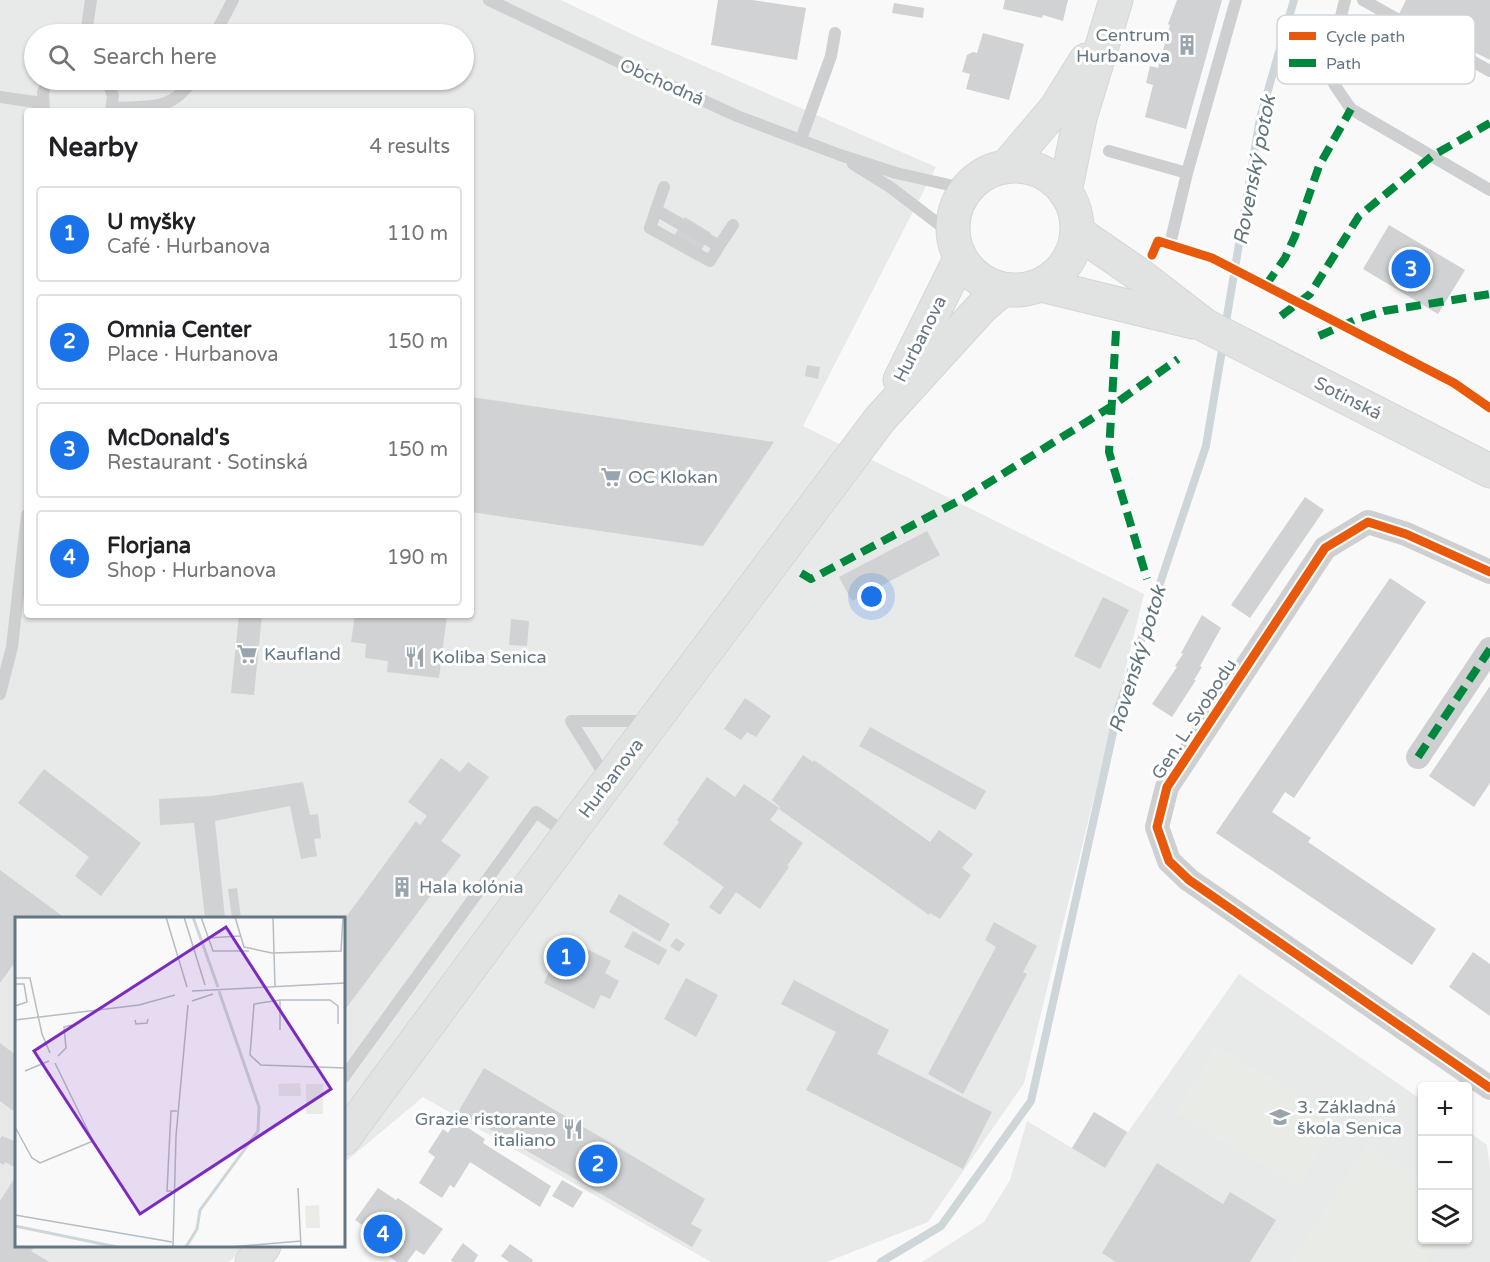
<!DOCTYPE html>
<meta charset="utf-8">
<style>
:root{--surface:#fff;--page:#f6f6f6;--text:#202124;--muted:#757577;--line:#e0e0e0;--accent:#1a73e8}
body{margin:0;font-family:"Varela Round",sans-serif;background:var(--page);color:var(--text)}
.controls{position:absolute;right:18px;bottom:18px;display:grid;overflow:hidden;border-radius:6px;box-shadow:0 2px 4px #0004}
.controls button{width:54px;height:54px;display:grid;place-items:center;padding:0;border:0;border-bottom:2px solid var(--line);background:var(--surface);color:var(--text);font:30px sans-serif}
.you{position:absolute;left:872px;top:597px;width:21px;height:21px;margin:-15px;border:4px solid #fff;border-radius:50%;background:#1a73e8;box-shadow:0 0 0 9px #1a73e833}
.badge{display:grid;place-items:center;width:39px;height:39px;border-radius:50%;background:var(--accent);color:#fff;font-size:20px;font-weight:700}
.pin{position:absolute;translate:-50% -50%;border:3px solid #fff;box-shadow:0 2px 6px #0006}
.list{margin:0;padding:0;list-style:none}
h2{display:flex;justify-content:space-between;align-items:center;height:78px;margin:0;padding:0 24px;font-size:26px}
h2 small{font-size:20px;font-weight:400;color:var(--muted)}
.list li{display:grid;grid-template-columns:39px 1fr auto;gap:18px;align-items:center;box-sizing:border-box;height:96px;margin:0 12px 12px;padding:0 12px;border:2px solid var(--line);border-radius:6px}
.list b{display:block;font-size:22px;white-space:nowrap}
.list p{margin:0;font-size:20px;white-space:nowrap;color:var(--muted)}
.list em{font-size:20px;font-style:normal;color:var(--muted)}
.icon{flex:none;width:33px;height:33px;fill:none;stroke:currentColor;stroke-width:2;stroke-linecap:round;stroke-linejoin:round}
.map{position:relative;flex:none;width:1490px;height:1262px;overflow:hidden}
.search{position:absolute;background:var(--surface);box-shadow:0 2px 4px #0004;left:24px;top:24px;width:450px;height:66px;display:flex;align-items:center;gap:15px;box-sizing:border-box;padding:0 21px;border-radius:33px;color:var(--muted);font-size:22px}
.panel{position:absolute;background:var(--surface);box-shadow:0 2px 4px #0004;left:24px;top:108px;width:450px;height:510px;border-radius:6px}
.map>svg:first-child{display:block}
</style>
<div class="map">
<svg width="1490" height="1262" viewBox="0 0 1490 1262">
<rect width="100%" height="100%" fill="#f9f9f9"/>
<path fill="#e8e9e9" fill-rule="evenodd" d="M0,0h561l79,38 296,129 -133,259 341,168 -120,489 -96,139 -101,40h-116l-288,-165 -79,66v-245h-328v328h230l-17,16h-229zM34,34h430v46h-430zM27,111h444v504h-444z
M1239,974l183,126v140h46v-109l19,14 3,24v93h-568l62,-40 26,-42 17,-59 45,27 22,-36 34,20z"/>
<path fill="#e8ebe6" d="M1216,1045l124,74 -41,68 -124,-74z
M1367,1144l55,36v60h18l-14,22h-136z"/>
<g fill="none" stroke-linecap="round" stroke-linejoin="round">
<path stroke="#ced6d9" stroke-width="8" d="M1225,328l35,-210 34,-118
M881,1262l60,-36 90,-125 88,-395 87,-260 17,-102"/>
</g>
<path fill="#d0d2d3" d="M718,0h34l54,8 -9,52 -86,-15z
M1005,0h63l-5,21 -20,-6 -1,3 -39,-9z
M1177,0h45l-36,129 -41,-12 8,-32 -7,-2 4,-17 8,2 12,-43 -2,-1z
M1406,0h84v60l-34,-17 -16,32 -57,-29z
M894,3l30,5 -1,10 -31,-5z
M983,33l41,11 -15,56 -43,-11 4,-15 -8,-2 5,-17 6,-3 4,1z
M685,217l26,16 -15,27 -27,-15z
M1389,225l76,45 -27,44 -75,-45z
M807,365l13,2 -2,12 -13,-3z
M471,397l303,45 -71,104 -232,-34z
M1305,497l19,13 -74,108 -19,-13z
M927,531l13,24 -88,46 -13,-24z
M1390,578l36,24 -132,196 -9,-6 -13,20 39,26 -3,4 128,87 -24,36 -196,-132z
M1103,597l26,13 -29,59 -26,-13z
M239,615h23l-8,80 -23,-2z
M355,615h92l-8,63 -52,-6 1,-11 -23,-3 1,-14 -15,-2z
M1202,615l19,13 -21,38 2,1 -8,13h2l-24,37 -20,-13 25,-37 -2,-1 8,-12 -2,-1z
M511,619l18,2 -2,25 -18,-1z
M1490,686v97l-16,24 -45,-31z
M745,698l26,18 -15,21 -9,-5 -6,8 -17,-11z
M870,727l116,64 -11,19 -116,-64z
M803,755l10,7 1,-2 116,82 9,-12 34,24 -11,14 9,7 -31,44 -10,-6 -1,2 -150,-106 1,-2 -8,-7z
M441,758l19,14 8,-10 21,15 -48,64 20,14 -117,156v-91l72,-99 4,4 7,-9 -19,-14z
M44,769l97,74 -40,53 -26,-20 14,-19 -71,-54z
M707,777l28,20 9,-13 35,24 -9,12 33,23 -16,23 2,1 -29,42 -24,-17 -16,23 -11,-8 15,-20 -61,-43 16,-22 -2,-2z
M303,782l7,33 8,-1 3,24 -7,1 3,17 -16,3 -11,-53 -75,15 10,97h-20l-11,-95 -34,2 -1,-26 52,-3z
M0,870l65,48h-49v43l-16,22z
M237,888l4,30h-9l-4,-29z
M619,894l51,30 -10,18 -51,-30z
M994,922l43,24 -14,26 4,2 -64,120 -35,-20 68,-127 -11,-7z
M633,931l34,19 -8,15 -35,-18z
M564,938l47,23 -6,12 14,8 -9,18 -9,-4 -7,14 -50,-26z
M676,938l9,6 -6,8 -9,-6z
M1473,952l17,12v52l-41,-29z
M686,978l32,17 -22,42 -32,-18z
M794,980l95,50 -12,24 115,58 -29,57 -157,-79 30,-58 -55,-28z
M0,1043l16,12v58l-16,-12z
M484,1068l221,131 -14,25 11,6 -10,17 -204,-119 -30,-16z
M1094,1112l33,20 -22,36 -33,-20z
M456,1120l29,19 -2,4 68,43 -11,21 -70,-45 -16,26 -4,-3 -8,13 -23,-15 16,-26 -7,-5 15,-23 5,4z
M2,1136l12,5 2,-4v31l-11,-6 -1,3 -4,-2v-24z
M1157,1163l66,41 7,-12 46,28 -26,42h-134l-14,-9z
M16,1176v70h19l-4,5 18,11h-49v-61z
M562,1180l21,12 -10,16 -21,-12z
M378,1188l18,12 2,-2 45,31 -19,26 -8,-5 -9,12h-10l-29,-20 6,-9 -19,-13z
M463,1243l15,12 -4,7h-21l-2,-2z
M510,1244l23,16 -1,2h-23l-8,-6z"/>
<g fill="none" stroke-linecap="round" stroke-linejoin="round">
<g stroke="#d5d6d7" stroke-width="35">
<path id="secondary" d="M1077,232l64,44 65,50 284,145
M1041,285l152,37"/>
</g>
<g stroke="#d5d6d7" stroke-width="35">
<path id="primary" d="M953 228a62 62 0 1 1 124 0a62 62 0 1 1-124 0Z
M1006,167l50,-59 30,-48
M1065,192l15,-74 36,-118
M900,380l60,-121
M344,1138l224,-303 312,-416 102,-112 20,-17
M252,1262l12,-16"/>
</g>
<path stroke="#cecfd0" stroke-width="12" d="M489,0l149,71 99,45 103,39 56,18 71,16
M1345,0l-16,66 5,18 17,25 139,81
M1363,0l127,71
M86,34l5,-34
M215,34l18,-34
M107,80l6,16 -2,15
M0,97l42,6
M112,108c34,-2 60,4 80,-28
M44,110l-1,-18 6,-12
M801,139l30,-83 4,-23
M1109,151l78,22
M853,164l37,23 63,48
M664,187l-8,23 63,36 14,-21
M656,210l-6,18 60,33 9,-15
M1171,240l16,-67 49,-173
M0,694l12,-47 15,-132
M571,721h76
M571,721l36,58
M344,1077l192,-265 31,22"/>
<path stroke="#cecfd0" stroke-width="24" d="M1490,572l-84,-38 -38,-12 -43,26 -158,239 -10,40 12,34 20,19 301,208
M1418,757l72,-108"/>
<use href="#secondary" stroke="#e1e2e2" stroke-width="33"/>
<use href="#primary" stroke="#e1e2e2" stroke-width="33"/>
<path stroke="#00873e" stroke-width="8" stroke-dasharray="15 8" stroke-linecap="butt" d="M1266,285l19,-27 10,-22 24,-70 32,-57
M1281,316l29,-22 49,-78 73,-60 58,-33
M1116,331l-7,121 38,127
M1319,336l36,-16 29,-9 106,-17
M801,573l10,6 153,-81 148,-92 66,-47
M1418,757l72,-108"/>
<g stroke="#fff" stroke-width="13">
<path id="cycleway" d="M1152,255l6,-14 54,17 242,125 36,25
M1490,572l-84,-38 -38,-12 -43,26 -158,239 -10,40 12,34 20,19 301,208"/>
</g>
<use href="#cycleway" stroke="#e8590c" stroke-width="9"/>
</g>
<defs>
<g id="building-bare" transform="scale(1.62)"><path d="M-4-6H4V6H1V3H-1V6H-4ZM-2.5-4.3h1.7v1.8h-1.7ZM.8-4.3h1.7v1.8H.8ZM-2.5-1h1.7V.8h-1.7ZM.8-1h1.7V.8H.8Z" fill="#99a4ac" stroke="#fff" stroke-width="2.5" paint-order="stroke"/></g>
<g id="supermarket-bare" transform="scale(1.62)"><path d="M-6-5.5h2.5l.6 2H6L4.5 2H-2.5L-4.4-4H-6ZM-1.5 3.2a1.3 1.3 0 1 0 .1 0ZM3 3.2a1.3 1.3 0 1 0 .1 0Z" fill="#99a4ac" stroke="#fff" stroke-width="2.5" paint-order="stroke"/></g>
<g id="restaurant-bare" transform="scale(1.62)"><path d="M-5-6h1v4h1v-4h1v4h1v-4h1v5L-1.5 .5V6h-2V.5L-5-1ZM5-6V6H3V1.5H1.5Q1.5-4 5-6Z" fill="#99a4ac" stroke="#fff" stroke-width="2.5" paint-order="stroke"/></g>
<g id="school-bare" transform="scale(1.62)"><path d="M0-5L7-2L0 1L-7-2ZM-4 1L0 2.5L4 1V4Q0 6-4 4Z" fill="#99a4ac" stroke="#fff" stroke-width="2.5" paint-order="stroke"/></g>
</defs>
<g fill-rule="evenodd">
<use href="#building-bare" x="1187" y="45"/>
<use href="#supermarket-bare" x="611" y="477"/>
<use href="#supermarket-bare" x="247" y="654"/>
<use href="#restaurant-bare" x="415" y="657"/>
<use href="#building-bare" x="402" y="887"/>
<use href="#school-bare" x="1280" y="1117"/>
<use href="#restaurant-bare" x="573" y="1129"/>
</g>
<g text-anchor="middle" stroke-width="6" stroke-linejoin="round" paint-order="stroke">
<g font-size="18" fill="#657683" stroke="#fff" text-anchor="start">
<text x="1170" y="41" text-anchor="end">Centrum<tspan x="1170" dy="21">Hurbanova</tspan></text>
<text x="628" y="483">OC Klokan</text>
<text x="264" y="660">Kaufland</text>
<text x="432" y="663">Koliba Senica</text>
<text x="419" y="893">Hala kolónia</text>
<text x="1297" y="1113">3. Základná<tspan x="1297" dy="21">škola Senica</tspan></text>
<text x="556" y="1125" text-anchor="end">Grazie ristorante<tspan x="556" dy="21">italiano</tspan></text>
</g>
<g font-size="18" fill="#657683" stroke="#fff">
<text transform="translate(662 82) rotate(24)" y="6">Obchodná</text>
<text transform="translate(920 339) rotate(-63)" y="6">Hurbanova</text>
<text transform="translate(1348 398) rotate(27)" y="6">Sotinská</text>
<text transform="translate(1194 719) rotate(-57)" y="6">Gen. L. Svobodu</text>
<text transform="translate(611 778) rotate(-53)" y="6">Hurbanova</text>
</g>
<g font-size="20" font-style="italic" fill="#60757c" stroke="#fff">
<text transform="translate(1254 170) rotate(-79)" y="7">Rovenský potok</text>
<text transform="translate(1137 659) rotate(-73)" y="7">Rovenský potok</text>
</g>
</g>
<g transform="translate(15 917)">
<rect width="330" height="330" fill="#f9f9f9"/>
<path d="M285,166l1,13h-22l-1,-12zM291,167h17v30h-17zM304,288l1,23h-14l-1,-22z" fill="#e8ebe6"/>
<path fill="none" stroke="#ced6d9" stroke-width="3" d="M178,0l25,70M0,309l102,21M171,330l11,-18 3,-19 58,-79 1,-24 -40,-116"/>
<path fill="none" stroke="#b5bdc3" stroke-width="1.5" d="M151,0l21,70M169,0l21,68M186,0l12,34h36M220,0l9,30 28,6 69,-2 2,-34M258,0l2,70M192,21l33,-2M0,61h15l12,56 8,19M0,67h9l3,18 -12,4M177,74l153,-8M177,84l21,-7M0,103l124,-15 36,-10M120,103l1,4 11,-1 1,-4M323,107v-18l-8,-6h-50l-26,4 -4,51 11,10 84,3M265,113v-30M43,139l8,-8 -2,-21 8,-2M10,154l24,-10M0,210l17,31 8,5 53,-22 -38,-78M283,271l3,59M157,274h-5l4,-80h6M0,298l157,27M158,330l3,-111 12,-131M216,330l70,-6"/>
<path fill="#7b2cbf" fill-opacity="0.15" stroke="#7b2cbf" stroke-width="3" d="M211,10l105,162 -191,125 -106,-163z"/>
<rect width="330" height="330" fill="none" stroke="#657683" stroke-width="3"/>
</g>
<rect x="1277" y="15" width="198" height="69" rx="9" fill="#fff" stroke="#d1d6da" stroke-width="1.5"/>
<rect x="1289" y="32" width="27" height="8" fill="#e8590c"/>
<rect x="1289" y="59" width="27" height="8" fill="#00873e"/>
<g font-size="16" fill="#657683">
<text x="1326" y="42">Cycle path</text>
<text x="1326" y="69">Path</text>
</g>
</svg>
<div class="controls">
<button>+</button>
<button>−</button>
<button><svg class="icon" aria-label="layers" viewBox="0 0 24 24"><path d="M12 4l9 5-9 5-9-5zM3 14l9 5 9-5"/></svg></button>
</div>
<div class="you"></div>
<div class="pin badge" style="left:566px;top:957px">1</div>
<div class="pin badge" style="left:598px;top:1164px">2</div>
<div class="pin badge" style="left:1411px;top:269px">3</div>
<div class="pin badge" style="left:383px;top:1234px">4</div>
<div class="search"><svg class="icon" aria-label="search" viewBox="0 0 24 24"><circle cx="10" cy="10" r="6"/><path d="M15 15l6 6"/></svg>Search here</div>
<section class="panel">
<h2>Nearby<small>4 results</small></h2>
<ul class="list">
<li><span class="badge">1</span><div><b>U myšky</b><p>Café · Hurbanova</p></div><em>110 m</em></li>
<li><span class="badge">2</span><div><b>Omnia Center</b><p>Place · Hurbanova</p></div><em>150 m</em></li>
<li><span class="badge">3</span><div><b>McDonald's</b><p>Restaurant · Sotinská</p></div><em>150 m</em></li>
<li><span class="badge">4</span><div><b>Florjana</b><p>Shop · Hurbanova</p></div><em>190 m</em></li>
</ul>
</section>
</div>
